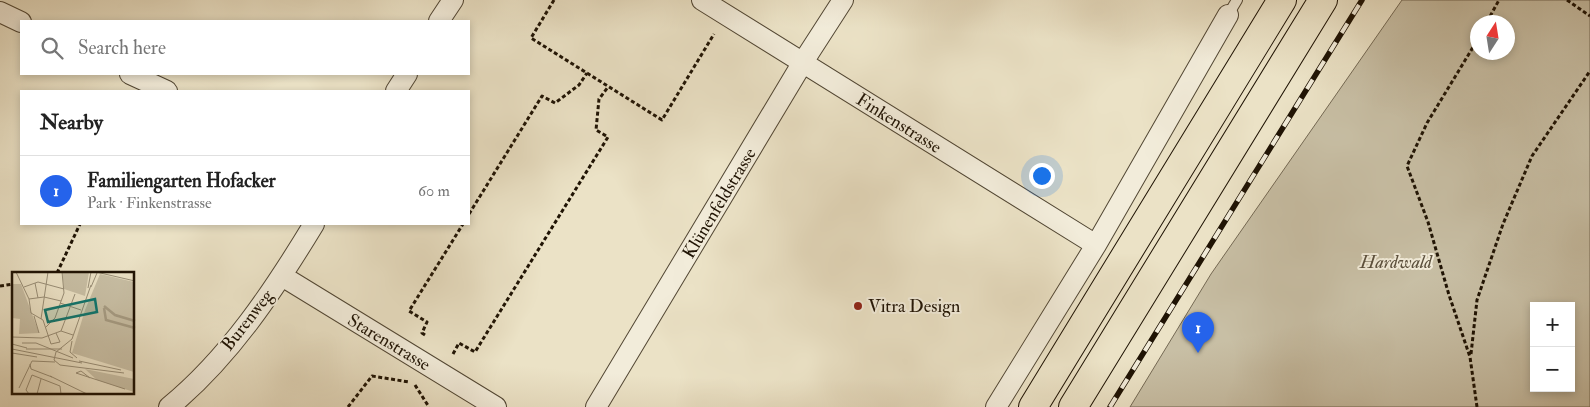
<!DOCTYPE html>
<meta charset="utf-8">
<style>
:root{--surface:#fff;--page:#f2f2f2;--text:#222;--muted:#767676;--line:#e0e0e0;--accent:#2563eb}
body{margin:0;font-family:"IM FELL Double Pica",serif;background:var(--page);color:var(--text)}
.controls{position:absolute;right:15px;bottom:15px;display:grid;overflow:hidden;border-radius:0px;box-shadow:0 2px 8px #0003}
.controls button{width:45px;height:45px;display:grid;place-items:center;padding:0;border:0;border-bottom:1px solid var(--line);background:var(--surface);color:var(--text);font:25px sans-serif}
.compass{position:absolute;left:1470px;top:15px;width:45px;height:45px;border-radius:50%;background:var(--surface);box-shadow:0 2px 8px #0003;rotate:12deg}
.you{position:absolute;left:1041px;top:175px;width:18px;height:18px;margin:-12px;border:4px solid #fff;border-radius:50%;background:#1a73e8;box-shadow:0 0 0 8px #1a73e833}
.badge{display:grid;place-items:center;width:32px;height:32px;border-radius:50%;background:var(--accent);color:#fff;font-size:16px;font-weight:700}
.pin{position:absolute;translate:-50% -41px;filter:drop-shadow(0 1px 2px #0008)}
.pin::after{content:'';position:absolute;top:26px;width:18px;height:15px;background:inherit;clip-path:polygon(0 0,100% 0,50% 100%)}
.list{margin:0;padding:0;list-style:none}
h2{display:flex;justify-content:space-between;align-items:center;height:65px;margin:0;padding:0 20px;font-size:21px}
h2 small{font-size:16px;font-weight:400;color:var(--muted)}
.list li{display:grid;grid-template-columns:32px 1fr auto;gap:15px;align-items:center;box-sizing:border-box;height:70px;padding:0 20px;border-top:1px solid var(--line)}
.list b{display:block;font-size:19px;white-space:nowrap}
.list p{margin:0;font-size:16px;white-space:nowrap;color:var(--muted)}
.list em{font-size:16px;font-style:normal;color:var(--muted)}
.icon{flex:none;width:28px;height:28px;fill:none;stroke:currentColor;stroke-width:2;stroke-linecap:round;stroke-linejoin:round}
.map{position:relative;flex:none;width:1590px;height:407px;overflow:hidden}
.search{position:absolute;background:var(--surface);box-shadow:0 2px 8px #0003;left:20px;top:20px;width:450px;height:55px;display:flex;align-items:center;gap:12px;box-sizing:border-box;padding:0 18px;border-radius:0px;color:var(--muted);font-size:19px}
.panel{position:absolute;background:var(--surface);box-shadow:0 2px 8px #0003;left:20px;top:90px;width:450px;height:135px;border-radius:0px}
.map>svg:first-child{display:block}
</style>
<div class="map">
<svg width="1590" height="407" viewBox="0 0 1590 407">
<rect width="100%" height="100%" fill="#ebe2c6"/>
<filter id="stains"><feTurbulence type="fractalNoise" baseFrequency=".004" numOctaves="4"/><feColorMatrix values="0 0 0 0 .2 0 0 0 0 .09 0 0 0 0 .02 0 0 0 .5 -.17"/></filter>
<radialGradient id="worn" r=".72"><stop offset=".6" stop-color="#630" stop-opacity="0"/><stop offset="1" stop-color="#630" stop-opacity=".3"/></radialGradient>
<path fill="#c8bfa5" stroke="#746954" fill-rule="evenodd" d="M1402,0h188v407h-460l81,-133zM1478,22h30v30h-30zM1534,306h37v82h-37z"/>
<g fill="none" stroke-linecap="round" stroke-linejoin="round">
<g stroke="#524734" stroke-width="12">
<path id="lane" d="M1228,15l9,-15"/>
</g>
<g stroke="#524734" stroke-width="22">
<path id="street" d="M702,0l394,245
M0,12l21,10
M439,21l14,-21
M130,74l37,17
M396,91l11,-17
M282,276l214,131
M169,407c60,-49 105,-117 145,-183
M596,407l207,-345 40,-62
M996,407l100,-162 132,-230"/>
</g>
<g stroke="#1f1304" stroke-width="30">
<path id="highway" d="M1033,407l249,-407
M1073,407l250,-407"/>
</g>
<path stroke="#1f1304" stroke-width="3" stroke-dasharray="4 2.5" stroke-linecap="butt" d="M554,0l-23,38 131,82 52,-86
M1567,0l23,16
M1487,22l12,-22
M469,214l73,-118 13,7 24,-18 8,-12
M57,273l23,-49
M0,286l14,-2
M425,335l-3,-2 5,-11 -18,-11 54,-87
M453,354l6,-11 16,9 133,-215 -12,-7 3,-31 9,-12
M1471,354l6,-54 26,-76 29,-68 58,-85
M415,385l14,22
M348,407l24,-31 37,6
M1477,407l-7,-50 -21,-62 -21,-73 -21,-56 20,-43 51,-84"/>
<use href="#lane" stroke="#f2ecda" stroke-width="10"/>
<use href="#street" stroke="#f2ecda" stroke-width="20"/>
<use href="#highway" stroke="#ebe2c6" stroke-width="28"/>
<g stroke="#1f1304" stroke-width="5.5">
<path id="rail" d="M1110,407l252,-407"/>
</g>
<use href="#rail" stroke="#f2ecda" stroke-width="4" stroke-dasharray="11" stroke-linecap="butt"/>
</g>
<circle fill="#8f2418" stroke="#f2ecda" stroke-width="2" cx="858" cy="306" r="5"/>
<g text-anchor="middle" stroke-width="4" stroke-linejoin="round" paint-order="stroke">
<g font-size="18" fill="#1f1304" stroke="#f2ecda">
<text transform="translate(899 123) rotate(32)" y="6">Finkenstrasse</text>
<text transform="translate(719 203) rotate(-59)" y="6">Klünenfeldstrasse</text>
<text transform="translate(247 320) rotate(-52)" y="6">Burenweg</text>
<text transform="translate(389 342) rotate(31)" y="6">Starenstrasse</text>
</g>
<g font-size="18" font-style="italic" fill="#5a4f3c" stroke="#f2ecda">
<text x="1396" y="268">Hardwald</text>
</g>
<g font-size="18" fill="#1f1304" stroke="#f2ecda" text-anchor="start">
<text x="868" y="312">Vitra Design</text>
</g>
</g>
<g transform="translate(12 272)">
<rect width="122" height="122" fill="#ebe2c6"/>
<path d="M50,0h27l-4,24 -21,-7zM88,2l34,8v90l-62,-19 13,-43zM0,12h9l18,49 -20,1 1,-15 -8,-1zM73,97l49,10v13l-37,-12z" fill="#c8bfa5"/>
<path fill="none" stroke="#a69c84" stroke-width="2.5" d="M92,34l11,9 20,6M92,36l2,12 29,8"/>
<path fill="none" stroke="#998f78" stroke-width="1" d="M4,0l13,27 2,14 12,7 8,24 9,-2 -4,-9M84,0l39,9M23,11l3,15M79,13l-19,54 -16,13 -2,8 6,5 64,8M12,15l14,-5 26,7M79,15l6,-14M76,16l3,-16M17,27l15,-2 17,4M48,31l21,7M22,44l5,17M29,47l7,-47M33,56l10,-10 9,-25 -2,-21M49,59l14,-37M0,65l30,1 19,-7 12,4M60,69l-2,11 7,6M10,71h14l37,15M0,72l15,4M0,77l70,14M14,77h36M0,81l25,4M67,89l42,9M18,92l1,5 21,8M64,101l49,16M64,101l5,-2 9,7M38,104l37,18M7,116l13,-27 23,1M17,122l-3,-4 6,-15 28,11 1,8M25,122l4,-15"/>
<path fill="#0f766e" fill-opacity="0.15" stroke="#0f766e" stroke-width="2.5" d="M83,27l2,13 -49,10 -3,-12z"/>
<rect width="122" height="122" fill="none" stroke="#1f1304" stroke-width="2.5"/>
</g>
<rect width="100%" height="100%" filter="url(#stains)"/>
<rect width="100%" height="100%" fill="url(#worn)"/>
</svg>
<div class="controls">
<button>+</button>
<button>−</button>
</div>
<svg class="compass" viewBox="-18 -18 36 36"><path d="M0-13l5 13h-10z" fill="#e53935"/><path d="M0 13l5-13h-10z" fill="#767676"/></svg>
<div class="you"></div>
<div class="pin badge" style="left:1198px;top:353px">1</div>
<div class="search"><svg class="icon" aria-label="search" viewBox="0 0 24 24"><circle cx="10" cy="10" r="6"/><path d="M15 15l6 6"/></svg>Search here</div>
<section class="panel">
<h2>Nearby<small></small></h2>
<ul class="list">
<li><span class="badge">1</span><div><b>Familiengarten Hofacker</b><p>Park · Finkenstrasse</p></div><em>60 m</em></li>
</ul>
</section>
</div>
